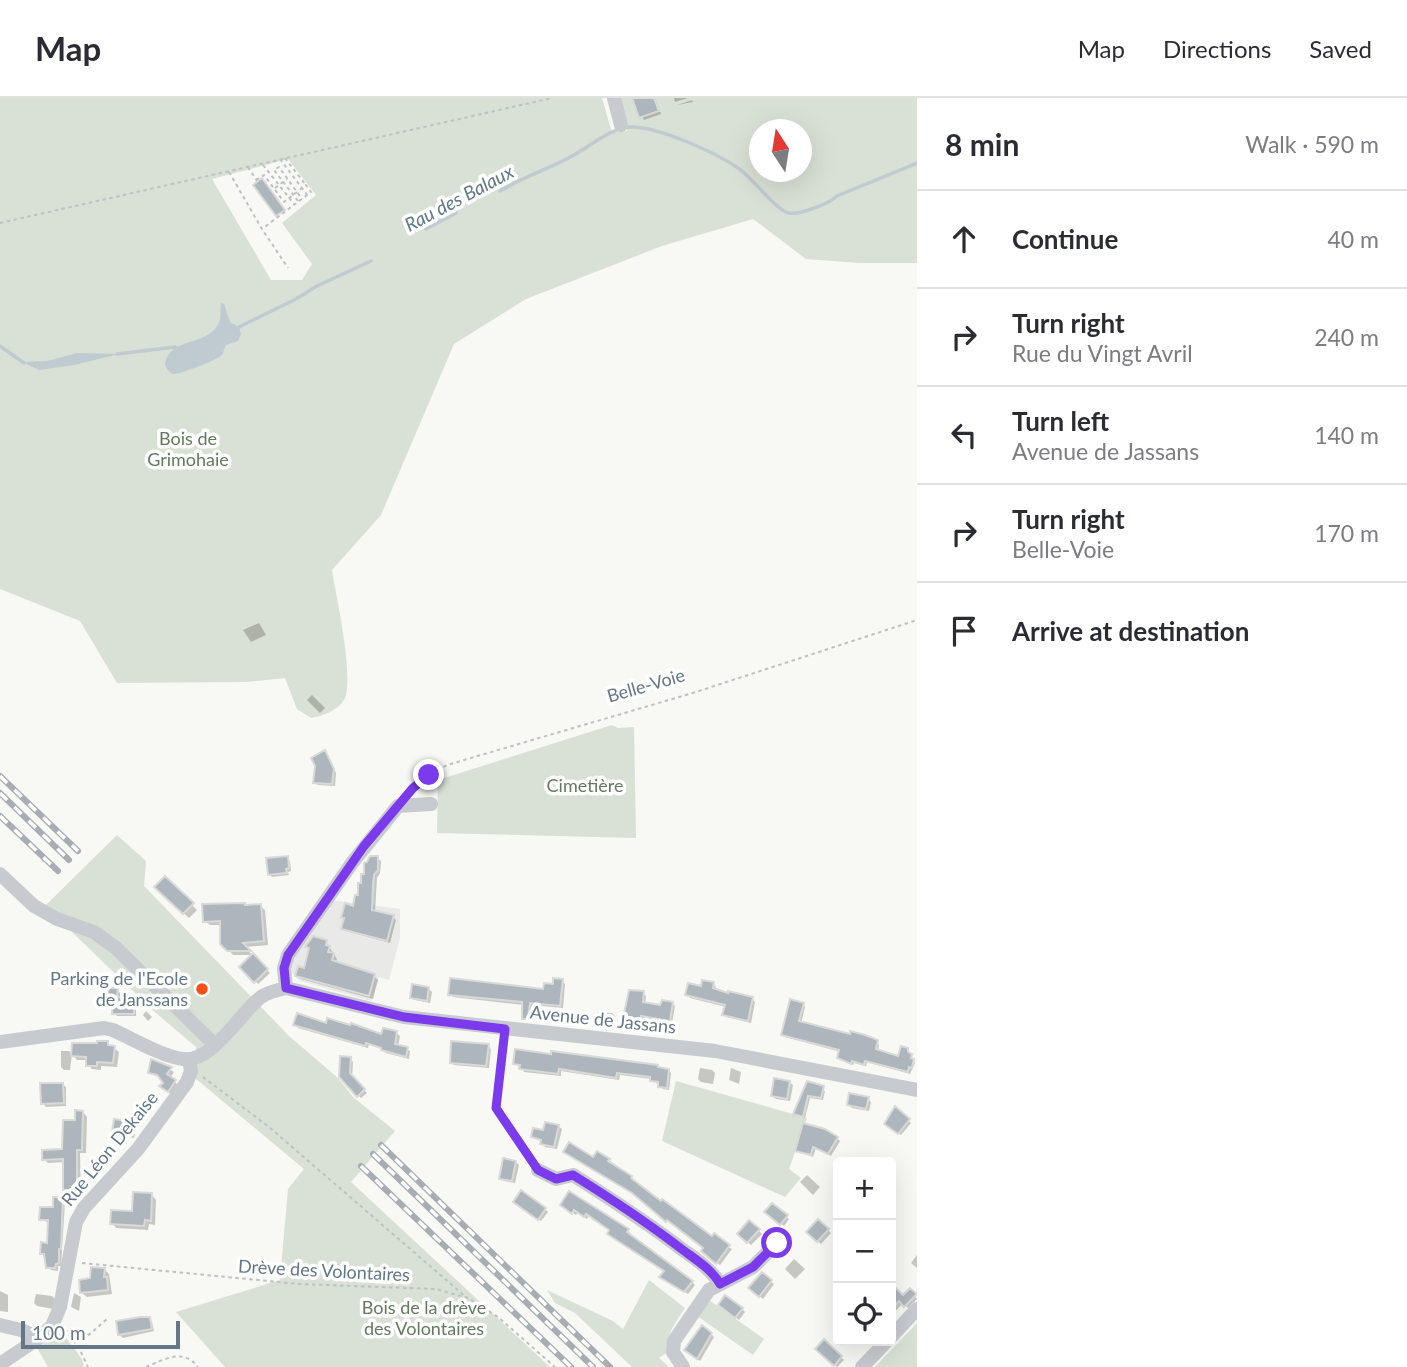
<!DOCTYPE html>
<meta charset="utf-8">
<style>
:root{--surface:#fff;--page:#f7f7f7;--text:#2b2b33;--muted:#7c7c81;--line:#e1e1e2}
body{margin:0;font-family:Lato,sans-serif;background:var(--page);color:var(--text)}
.controls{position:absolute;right:21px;bottom:21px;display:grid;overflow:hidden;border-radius:7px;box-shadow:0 7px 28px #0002}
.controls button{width:63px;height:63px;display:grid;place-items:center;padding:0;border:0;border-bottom:2px solid var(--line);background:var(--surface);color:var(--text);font:35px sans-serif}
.compass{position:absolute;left:749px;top:21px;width:63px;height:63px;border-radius:50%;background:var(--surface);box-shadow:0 7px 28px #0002;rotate:348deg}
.scale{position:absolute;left:21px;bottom:18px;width:159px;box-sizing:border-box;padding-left:7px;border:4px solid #647789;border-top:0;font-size:19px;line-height:24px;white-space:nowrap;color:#647789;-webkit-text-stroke:5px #fff;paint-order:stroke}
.stop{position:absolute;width:21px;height:21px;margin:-16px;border:5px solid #7c3aed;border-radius:50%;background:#fff}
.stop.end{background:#7c3aed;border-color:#fff;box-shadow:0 2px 7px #0008}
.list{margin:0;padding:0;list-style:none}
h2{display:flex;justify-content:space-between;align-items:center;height:91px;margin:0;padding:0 28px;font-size:30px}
h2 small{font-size:23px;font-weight:400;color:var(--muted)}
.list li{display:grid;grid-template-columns:46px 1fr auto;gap:21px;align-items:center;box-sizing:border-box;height:98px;padding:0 28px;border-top:2px solid var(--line)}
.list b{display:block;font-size:26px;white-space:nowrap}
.list p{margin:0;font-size:23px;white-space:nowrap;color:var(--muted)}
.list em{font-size:23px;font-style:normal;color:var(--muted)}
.icon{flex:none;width:38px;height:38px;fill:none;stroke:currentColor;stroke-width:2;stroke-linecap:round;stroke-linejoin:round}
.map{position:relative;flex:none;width:917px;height:1269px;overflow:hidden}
header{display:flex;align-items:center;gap:42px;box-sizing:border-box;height:98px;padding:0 35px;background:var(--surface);border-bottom:2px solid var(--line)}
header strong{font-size:33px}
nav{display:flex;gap:38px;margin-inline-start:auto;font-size:24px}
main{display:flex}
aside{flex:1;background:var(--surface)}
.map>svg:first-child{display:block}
</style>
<header>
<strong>Map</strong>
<nav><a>Map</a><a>Directions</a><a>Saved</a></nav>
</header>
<main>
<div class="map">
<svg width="917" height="1269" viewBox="0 0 917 1269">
<rect width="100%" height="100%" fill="#f8f8f4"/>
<path fill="#e9eae8" d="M331,802l69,9v29l-11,42 -10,-3 -8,24 -71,-20 -10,-10v-9z"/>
<path fill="#d9e0d5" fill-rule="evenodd" d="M0,0h602l10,35 15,-2 -9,-33h299v165h-58l-53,-4 -53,-40 -91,27 -136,53 -72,45 -73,171 -49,55c4,26 23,110 12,130 -7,11 -22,16 -33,18l-14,-9 -12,-31 -39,4 -129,1 -37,-62 -80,-32zM760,32h42v42h-42zM288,61l28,36 -34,28 30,41 -10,16h-31l-59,-101z
M612,627l6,3 16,-1 2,111 -199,-5 1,-53z
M117,737l29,26 -2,25 145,150 49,42 15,19 42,34 -44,51 199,185h-325l-49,-55 104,-32 8,-91 16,-20 -109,-91 1,-31 -40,-34 -111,-107z
M676,983l131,37 -18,51 12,9 -16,19 -123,-56z
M649,1182l36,28c-8,13 -21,28 -17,44l-9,6 10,9h-37l-57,-54 -20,-10 -8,-13 66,31 10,8z
M709,1202l55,39 -11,16 -56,-39z
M917,1225v44h-42z
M62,1234l20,27 2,8h-36l-11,-19z"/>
<path fill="#c0cbd1" d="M221,205l3,1 6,18 9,5 2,7 -3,7 -12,4c-2,3 -2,7 -4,10 -4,5 -44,20 -49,19 -5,-2 -6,-5 -8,-9 4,-30 46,-17 55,-45 1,-4 0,-12 1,-17z
M77,255l42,1 -45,11 -35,5 -17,-8 25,-1z"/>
<path fill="#0003" d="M634,0h21l6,16 -17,6z
M674,0h14l-13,4z
M692,2l1,2 -16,3z
M259,525l7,12 -15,7 -8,-12z
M312,597l13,13 -5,5 -13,-13z
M327,657l9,18 -1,13 -17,-1 -3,-3z
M287,760l3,3 1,10 -3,1 1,3 -17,2 -3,-3z
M377,760l4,3 -1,12 -3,5 -2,34 18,5 3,3 -6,23 -44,-12 -3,-3 3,-8 -3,-3 12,-9 8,-23z
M165,781l32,31 -8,8 -33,-31z
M260,808l5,4 3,35 -23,2 7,8h-19l-11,-12 -1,-18h-11l-5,-4z
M326,844l11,17 -1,4 38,13 4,4 -5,19 -72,-20 -4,-4 8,-5 6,-20 -4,-3z
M253,858l17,17 -12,11 -17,-17z
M562,883l3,3 -2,24 -31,-3 -2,17 -6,-4v-13l-71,-8 -3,-3 95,-3z
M713,886l3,3 -1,4 37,8 3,3 -4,21 -24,-6 -3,-3 2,-7 -36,-9 -3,-3z
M429,891l3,3 -2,11 -15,-3 -3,-3z
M117,892l3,3v6l13,1 3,3v13h-19l-3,-3 -1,-13 -3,-3z
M643,895l3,3 -1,8 17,3 10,-4 3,3 -3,17 -29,-5v4l-15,-2 -3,-3z
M803,906l2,3 -4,17 76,18 2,3 -1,7 21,6 8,-8 8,13 -5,11 -43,-12 -1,4 -12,-3 -1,2 -14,-7 2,-6 -56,-15 -2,-2z
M146,913l6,6 -4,4 -5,-6z
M598,914l14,1 3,3 -1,9 -14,-2 -3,-3z
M295,927h32l56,12 13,-4 4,3 -2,10 12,5 -1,8 -23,-6 -3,-4 -14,-5 -1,4 -70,-20z
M108,945l11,9 -2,15 -16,-1v4l-9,-1 -4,-4v-5h-11l-5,-6 -2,16h-6l-3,-3v-16h8l4,4z
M488,948l3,3 -2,19 -35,-3 -3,-3z
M350,961l3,3 -1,16 15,15 -6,5 -20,-22z
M152,963l22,11 -4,6 8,7 -7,9 -6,-5v-6l-4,-6 -11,-4z
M514,966l154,6 3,3 -2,17 -6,-1 -11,-10 -32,-4 -1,5 -58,-9v5l-37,-4 -3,-5z
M700,970l12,2 3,3 -2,11 -12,-2 -3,-3z
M731,970l10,4 -2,12 -10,-4z
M789,984l4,3 -3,16 -14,-2 -3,-3z
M808,985l17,8 -2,9 -13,-2 -5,20 -10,-5z
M62,986l4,3v19l-20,1 -3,-4z
M868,1001l3,3 -2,9 -17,-3 -3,-3z
M896,1011l15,14 -10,12 -14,-11z
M83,1014l4,5 -1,36h-6l1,41h-12l-4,-4v-28l-17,1 -4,-4 19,-9z
M133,1026l3,3 -2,11 -17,-4 -4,-3z
M558,1028l4,3 -5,20 -12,-2 -3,-6 -9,-4z
M837,1040l3,3 -9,15 -15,-8 -3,9 -16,-6z
M593,1062h16l22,17 3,3 -1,2 79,57 20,10 -12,16 -17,-14 2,-3z
M516,1064l3,3 -4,18 -11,-2 -3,-3z
M807,1077l13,12 -7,8 -13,-13z
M570,1095l58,38 3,3 -2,2 63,46 3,3 -7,9 -23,-14 1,-9 -54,-34 -1,-6 -22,-16 -2,4 -9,-7 -2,3 -11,-8z
M152,1097l4,5 -1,25 -6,-1 -1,6 -32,-2 -4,-5 22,-10z
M62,1101l3,3 -4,64h-3v5l-7,-1 -9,-17 7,-9v-21l-8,-4 14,-10z
M518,1107l27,4 3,3 -7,9z
M773,1107l16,14 -5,7 -17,-14z
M818,1123l13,12 -10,11 -12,-12z
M750,1124l12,12 -11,11 -12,-11z
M917,1157v13l-6,-5z
M794,1161l11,10 -10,10 -10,-10z
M104,1171l5,5 3,20 -25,3 -5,-4z
M762,1176l12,10 -11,15 -10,-8z
M892,1188l12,11 6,-7 7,9 -9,9 -5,-5 -12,13z
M0,1193l8,4v17l-8,-1z
M74,1195l7,4 -2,14 -8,-4z
M36,1196l16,2 3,3 -2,10 -16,-3 -3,-3z
M723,1210l19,1 3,3 -6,8z
M149,1221l3,3 2,9 -31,7 -3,-3z
M711,1236l3,3 -14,24 -11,-8z
M824,1244l20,18 -7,7 -19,-18z"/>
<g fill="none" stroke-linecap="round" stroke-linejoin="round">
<path stroke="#c0cbd1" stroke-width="3.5" d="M500,93c23,-14 49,-22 72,-35 19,-10 40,-30 62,-29 27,1 86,27 108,44 12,9 35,40 47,42 10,2 40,-9 48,-17l80,-33
M426,131l30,-16
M237,230l59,-29 21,-13 54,-25
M0,248l24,17
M117,256l58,-7 4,2"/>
</g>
<path fill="#adb6bd" stroke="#d9d9d7" stroke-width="2" d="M632,0h22l5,13 -20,7z
M262,80l23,32 -9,6 -23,-31z
M325,652l9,19 -2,15 -19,-1 2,-17 -4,-8z
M288,758l1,12 -3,1 1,4 -19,2 -2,-17z
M370,758h8v14l-4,5 -1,10 -1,25 22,5 -7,26 -46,-12 3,-11h-3l4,-15 8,3 2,-11h3v-12h3v-9h3v-11l3,-1z
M165,778l29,27 -11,11 -29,-27z
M245,805v2l16,-1 3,37 -21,2 8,8h-24l-7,-7v-23l-17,1 -1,-18z
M313,838l14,4 -1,5 4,1 -2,6 6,1 -2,7 43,14 -6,22 -74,-20 3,-10 6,2 5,-20 -4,-1z
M253,855l15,16 -14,14 -15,-16z
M450,880l93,11 1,-6 9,1v-6l10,1 -3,27 -30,-3 -2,16h-6v-17l-74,-7z
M702,882l12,2 -1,6 15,5v-2l25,6 -5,24 -26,-6 3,-10 -40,-10 3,-12 13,3z
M412,886l17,3 -2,14 -17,-3z
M108,890h10l-1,9 17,1v16h-22l1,-17h-5z
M629,892l15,1 -1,11 17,3 2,-5 11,2 -3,19 -29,-5v4l-18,-2z
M790,901l14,4 -5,18 51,13v-3l15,4 13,5 -2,9 22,7 3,-10 7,2v4l4,2 -1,4 3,1 -2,9 -3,-1 -1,5 -43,-11 -1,4 -12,-4 -1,3 -14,-6 2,-8 -58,-15z
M297,915l29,10 1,-5 23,7 1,-2 30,11 2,-6 14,3 -2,13 13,3 -2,10 -25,-7v-2l-15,-5 -1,3 -72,-21z
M97,943h11v4l7,1 -2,17 -16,-1v4h-11v-9l-15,-1 1,-13h25z
M451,943l38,3 -3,22 -36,-3z
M515,951l36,5v-3l107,14v2l11,2 -2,19 -9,-1v-5l-8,-1v-4l-33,-4 -1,5 -57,-9 -1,5 -39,-5 1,-4 -7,-1z
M340,958l11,1 -1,16 15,16 -8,8 -18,-20z
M151,961l21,8 -5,7 9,6 -8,12 -9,-6 4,-3 -6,-8 -9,-2z
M774,980l16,3 -3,18 -16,-3z
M807,983l17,5 -3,12 -13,-2 -5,21 -10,-3z
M40,985h23l1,20 -23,1z
M849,995l20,4 -3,12 -19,-4z
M895,1008l15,13 -12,15 -14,-10z
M75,1012l8,1 -1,39h-5v40h-14v-31l-21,1v-10l20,-1 1,-29h12z
M114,1021l20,3 -3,13 -19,-3z
M545,1024l14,3 -5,22 -14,-3 1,-4 -10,-3 2,-9 10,2z
M803,1025l22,6 13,8 -10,17 -15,-7 -2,8 -16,-4z
M569,1044l24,15 4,-6 13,8 -2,2 24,15 -1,2 30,23 1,-2 50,37 2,-3 16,12 -14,19 -15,-13 2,-3 -36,-28 -1,2 -34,-29 -69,-41z
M503,1060l13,3 -4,20 -13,-2z
M521,1092l25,18 -8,12 -25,-18z
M569,1093l60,38 -2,3 66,49 -9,11 -25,-15 5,-6 -57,-37 2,-4 -23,-16 -2,3 -10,-7 -2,4 -12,-9z
M133,1094l19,1 -1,28 -6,-1 -1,6 -34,-2 1,-14 21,1z
M53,1099h10l-2,52h-2v14l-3,1 -1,4h-9l-2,-14h-4l1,-12 6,1 1,-23h-9l1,-13h13z
M772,1105l16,12 -8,10 -16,-13z
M818,1121l11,10 -12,13 -11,-10z
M749,1122l11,9 -13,14 -10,-9z
M91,1169l14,1 -1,9h3l1,13 -28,3 -1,-13 11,-2z
M762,1174l10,8 -13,17 -11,-9z
M891,1185l12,12 7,-7 7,6 -13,13 -5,-6 -8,9z
M725,1197l18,13 -8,10 -17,-13z
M140,1219h10l2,12 -34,6 -2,-14z
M702,1227l10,8 -15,26 -13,-9z
M824,1241l18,17 -8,10 -19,-17z"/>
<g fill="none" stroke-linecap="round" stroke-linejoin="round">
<path stroke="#bec1c3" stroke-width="2" stroke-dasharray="3.5 3.5" stroke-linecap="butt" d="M285,60l20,26
M280,61l28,37
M263,67l31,39
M248,69l9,14
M229,74l33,57 26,39
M256,82l8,-5 20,27 22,-17 5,7 -49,37
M275,90l12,-9
M298,103l-24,-31 5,-3 23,32
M0,125l552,-125
M410,694l19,-17 18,-10 249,-73 221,-72
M504,943l-8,67 36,52
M203,979l66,50 198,171
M82,1165l217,21 137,5 32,9 30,19 57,50
M65,1231l14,19 9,19
M75,1243l15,-7 18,-16
M146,1269c19,-8 37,-19 52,0"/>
<path stroke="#c7cbcf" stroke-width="14" d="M614,0l7,27
M0,776l34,32 23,13 37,13 22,16 99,97
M286,890l-2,-20 4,-13 64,-92 46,-57 33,-2
M0,944l104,-14 9,2c20,9 48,26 70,29 29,4 57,-46 78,-62 7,-5 16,-7 25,-9l118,29 311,34 202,39
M538,1072l18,9 17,-4c38,24 75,48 110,75 14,10 28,19 37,34
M0,1227l21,5 18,8
M891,1239l26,-28
M0,1266l39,-26 13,-12 8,-19 16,-85 8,-14 54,-59 49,-67 4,-11 -2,-12
M683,1269l-10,-15 1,-11 35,-51 44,-23 24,-24
M862,1269l25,-26"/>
<g stroke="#a7adb3" stroke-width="6">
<path id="rail" d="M0,678l78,75
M0,695l69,67
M0,718l58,55
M381,1047l229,222
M373,1056l220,213
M361,1068l210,201"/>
</g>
<use href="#rail" stroke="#fff" stroke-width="3.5" stroke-dasharray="10" stroke-linecap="butt"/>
</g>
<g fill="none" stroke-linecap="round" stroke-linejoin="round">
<path stroke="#7c3aed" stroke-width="9" d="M429,677l-16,13 -49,58 -76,109 -4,13 2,20 118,29 101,12 -9,79 42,62 18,9 17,-4c37,23 72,46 106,72 14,11 32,21 41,37l33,-17 24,-24"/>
</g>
<circle fill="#f55017" stroke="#fff" stroke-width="2.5" cx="202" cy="891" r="7"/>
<g text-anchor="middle" stroke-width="7" stroke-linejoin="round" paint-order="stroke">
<g font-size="18" fill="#647a5f" stroke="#fff">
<text x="188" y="347">Bois de<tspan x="188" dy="21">Grimohaie</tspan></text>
<text x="585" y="694">Cimetière</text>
<text x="424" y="1216">Bois de la drève<tspan x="424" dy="21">des Volontaires</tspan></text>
</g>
<g font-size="18" fill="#647789" stroke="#fff">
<text transform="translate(646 588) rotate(-16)" y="6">Belle-Voie</text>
<text transform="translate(603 922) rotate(6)" y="6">Avenue de Jassans</text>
<text transform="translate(110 1051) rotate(-51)" y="6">Rue Léon Dekaise</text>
<text transform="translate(324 1173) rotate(3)" y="6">Drève des Volontaires</text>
</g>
<g font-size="18" fill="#647789" stroke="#fff" text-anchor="end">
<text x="188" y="887">Parking de l'Ecole<tspan x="188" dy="21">de Janssans</tspan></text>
</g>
<g font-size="19" font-style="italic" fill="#5f7a84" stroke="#fff">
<text transform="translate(459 100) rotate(-28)" y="7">Rau des Balaux</text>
</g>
</g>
</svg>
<div class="controls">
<button>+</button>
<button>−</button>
<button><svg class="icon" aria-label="locate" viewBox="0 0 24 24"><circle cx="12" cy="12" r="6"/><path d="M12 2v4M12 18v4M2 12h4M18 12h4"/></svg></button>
</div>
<svg class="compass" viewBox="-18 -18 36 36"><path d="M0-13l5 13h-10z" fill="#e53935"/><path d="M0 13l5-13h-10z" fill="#7c7c81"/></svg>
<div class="scale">100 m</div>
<div class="stop" style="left:777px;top:1145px"></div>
<div class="stop end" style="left:429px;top:677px"></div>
</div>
<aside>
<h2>8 min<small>Walk · 590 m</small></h2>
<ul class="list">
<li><svg class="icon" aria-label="ahead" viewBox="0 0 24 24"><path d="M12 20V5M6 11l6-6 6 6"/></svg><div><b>Continue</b></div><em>40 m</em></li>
<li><svg class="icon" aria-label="right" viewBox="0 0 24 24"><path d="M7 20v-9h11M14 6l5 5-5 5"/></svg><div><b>Turn right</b><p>Rue du Vingt Avril</p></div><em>240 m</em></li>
<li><svg class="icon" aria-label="left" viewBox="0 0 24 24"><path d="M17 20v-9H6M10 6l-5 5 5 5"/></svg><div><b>Turn left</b><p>Avenue de Jassans</p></div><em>140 m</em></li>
<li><svg class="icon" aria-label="right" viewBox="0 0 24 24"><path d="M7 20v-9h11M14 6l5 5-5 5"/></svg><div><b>Turn right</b><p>Belle-Voie</p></div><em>170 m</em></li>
<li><svg class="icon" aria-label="arrive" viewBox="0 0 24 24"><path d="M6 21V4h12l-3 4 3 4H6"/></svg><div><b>Arrive at destination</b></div></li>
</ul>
</aside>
</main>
